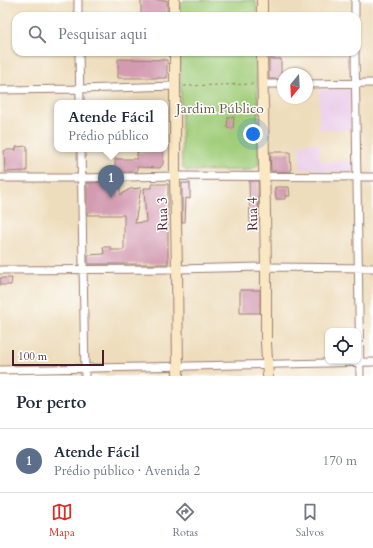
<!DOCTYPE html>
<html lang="pt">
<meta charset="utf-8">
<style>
:root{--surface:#fff;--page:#f6f6f7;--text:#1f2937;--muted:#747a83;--line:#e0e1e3;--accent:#d93025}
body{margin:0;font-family:Cardo,serif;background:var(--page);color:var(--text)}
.controls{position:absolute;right:12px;bottom:12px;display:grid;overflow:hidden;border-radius:8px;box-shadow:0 1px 3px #0004}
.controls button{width:36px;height:36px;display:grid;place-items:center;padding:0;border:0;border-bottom:1px solid var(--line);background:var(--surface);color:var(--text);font:20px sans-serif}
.compass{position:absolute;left:277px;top:68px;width:36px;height:36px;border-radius:50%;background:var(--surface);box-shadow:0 1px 3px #0004;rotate:198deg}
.scale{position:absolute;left:12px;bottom:10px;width:92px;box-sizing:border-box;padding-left:4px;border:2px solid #4a1f2b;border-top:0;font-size:11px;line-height:14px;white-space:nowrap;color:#4a1f2b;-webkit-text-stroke:3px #fff;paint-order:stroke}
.you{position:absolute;left:253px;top:134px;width:14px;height:14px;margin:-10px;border:3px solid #fff;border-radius:50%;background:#1a73e8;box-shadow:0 0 0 6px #1a73e833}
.badge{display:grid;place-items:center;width:26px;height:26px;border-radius:50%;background:var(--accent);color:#fff;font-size:13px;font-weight:700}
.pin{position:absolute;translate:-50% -33px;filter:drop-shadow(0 1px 2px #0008)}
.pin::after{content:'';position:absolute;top:21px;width:14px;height:12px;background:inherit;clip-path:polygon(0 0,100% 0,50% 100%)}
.popup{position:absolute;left:54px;top:100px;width:114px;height:52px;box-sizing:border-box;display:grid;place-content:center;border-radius:8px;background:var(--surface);filter:drop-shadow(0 1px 3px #0005);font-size:13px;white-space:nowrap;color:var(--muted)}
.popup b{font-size:15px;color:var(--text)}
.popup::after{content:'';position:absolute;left:50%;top:100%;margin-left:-8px;border:8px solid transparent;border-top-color:var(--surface)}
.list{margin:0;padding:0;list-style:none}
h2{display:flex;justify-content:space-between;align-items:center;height:52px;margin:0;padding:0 16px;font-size:17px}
h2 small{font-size:13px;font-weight:400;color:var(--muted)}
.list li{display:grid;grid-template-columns:26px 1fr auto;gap:12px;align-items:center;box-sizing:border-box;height:64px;padding:0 16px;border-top:1px solid var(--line)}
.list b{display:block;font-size:15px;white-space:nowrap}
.list p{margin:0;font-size:13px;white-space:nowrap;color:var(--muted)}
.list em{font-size:13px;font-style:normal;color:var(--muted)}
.icon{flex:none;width:22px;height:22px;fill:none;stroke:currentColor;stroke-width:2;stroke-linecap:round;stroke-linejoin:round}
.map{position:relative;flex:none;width:373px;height:376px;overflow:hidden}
.search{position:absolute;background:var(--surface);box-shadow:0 1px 3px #0004;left:12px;right:12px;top:12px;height:44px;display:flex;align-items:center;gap:10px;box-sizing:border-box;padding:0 14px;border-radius:12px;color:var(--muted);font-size:15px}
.sheet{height:116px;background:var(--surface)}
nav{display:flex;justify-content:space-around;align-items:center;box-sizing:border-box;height:56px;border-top:1px solid var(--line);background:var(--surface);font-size:11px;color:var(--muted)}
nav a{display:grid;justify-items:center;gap:2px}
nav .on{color:var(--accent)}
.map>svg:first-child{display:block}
</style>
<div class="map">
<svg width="373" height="376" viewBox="0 0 373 376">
<rect width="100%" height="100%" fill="#fff"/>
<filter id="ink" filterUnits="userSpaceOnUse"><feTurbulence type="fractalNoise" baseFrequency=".025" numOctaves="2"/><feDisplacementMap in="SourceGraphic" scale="8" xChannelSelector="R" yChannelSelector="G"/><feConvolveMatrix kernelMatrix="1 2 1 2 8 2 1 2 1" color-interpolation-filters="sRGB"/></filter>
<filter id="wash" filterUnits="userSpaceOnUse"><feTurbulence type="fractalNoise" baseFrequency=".012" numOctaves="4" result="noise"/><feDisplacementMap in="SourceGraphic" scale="16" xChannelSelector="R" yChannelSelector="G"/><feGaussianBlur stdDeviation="0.9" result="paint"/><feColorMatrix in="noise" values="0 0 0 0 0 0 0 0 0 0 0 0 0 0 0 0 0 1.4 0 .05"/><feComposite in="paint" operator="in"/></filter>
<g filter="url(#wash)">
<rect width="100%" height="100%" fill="#eeddbc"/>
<path fill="#ecd1ea" d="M319,89h34v41h-34z
M320,143v18h32l1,11h-33v-3h-20l-1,-25z"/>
<path fill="#a1cd7a" stroke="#767652" d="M184,0h70l2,2 1,14h-77v-11z
M180,52h77l2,112 -8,6 -64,1 -5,-4z"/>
<g id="blocks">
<path fill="#d39bb0" d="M141,0h26v16h-26z
M118,59l49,1v18h-49z
M269,59h12v20h-12z
M228,117h6l-1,12 -6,-1z
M27,146v25l-22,1 -1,-21 3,-1h9v-3z
M154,150h9v14l-3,4 -23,-1v5h-23v-4h1v-9h22v-7h17z
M270,152h20l1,20 -20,-1z
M249,181h9l1,41h-9z
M120,182v13l10,-6 11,-1 -6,35 11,-1 -2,-34h8v-4h16v80h-80v-9l16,-1 -1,-7h8v3h13v-35h-37v-32z
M182,183h8v16l-4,-1 -1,24h-3z
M275,187h14l1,9h-5v3h-9z
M0,278h12l-1,7h-11z
M240,290h20v23h-20z"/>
</g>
</g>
<g filter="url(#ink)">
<use href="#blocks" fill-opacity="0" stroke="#9c7e74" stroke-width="1"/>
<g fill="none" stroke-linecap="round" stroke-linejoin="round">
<g stroke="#9c7e74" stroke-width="9">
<path id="street" d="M78,0v16
M355,0v16
M79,52l1,51
M355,52l5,324
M263,84h20
M307,84l66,-1
M0,90l79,-1 96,-3
M81,149l4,227
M0,178h81l94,-2 198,1
M0,270l177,-1 89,-2 107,1
M0,370l373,-8"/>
</g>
<g stroke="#9c7e74" stroke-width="12">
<path id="secondary" d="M174,0v16
M262,0v16
M175,52v124l2,93 1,107
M262,52l4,215v76l2,33"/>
</g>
<path stroke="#9c7e74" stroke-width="1" stroke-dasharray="3 3" stroke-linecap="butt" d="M184,86l70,-2"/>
<use href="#street" stroke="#fff" stroke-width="7"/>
<use href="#secondary" stroke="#fae7c3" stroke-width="10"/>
</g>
</g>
<g text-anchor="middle" stroke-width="3" stroke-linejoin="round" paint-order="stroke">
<g font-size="14" fill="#685c47" stroke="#fff">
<text x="220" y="113">Jardim Público</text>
</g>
<g font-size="14" fill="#4a1f2b" stroke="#fff">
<text transform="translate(162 214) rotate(-91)" y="5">Rua 3</text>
<text transform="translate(252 214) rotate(-91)" y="5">Rua 4</text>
</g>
</g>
</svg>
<div class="controls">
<button><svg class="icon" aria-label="locate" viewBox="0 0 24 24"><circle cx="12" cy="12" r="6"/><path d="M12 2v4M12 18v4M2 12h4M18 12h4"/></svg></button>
</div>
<svg class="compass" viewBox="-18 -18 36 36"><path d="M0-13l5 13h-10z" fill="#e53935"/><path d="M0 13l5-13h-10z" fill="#747a83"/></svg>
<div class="scale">100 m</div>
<div class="you"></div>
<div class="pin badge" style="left:111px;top:198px;background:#5c6f8a">1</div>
<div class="popup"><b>Atende Fácil</b>Prédio público</div>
<div class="search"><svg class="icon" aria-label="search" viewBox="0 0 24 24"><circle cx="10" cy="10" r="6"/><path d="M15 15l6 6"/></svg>Pesquisar aqui</div>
</div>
<section class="sheet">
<h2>Por perto<small></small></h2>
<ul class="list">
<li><span class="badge" style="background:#5c6f8a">1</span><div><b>Atende Fácil</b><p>Prédio público · Avenida 2</p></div><em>170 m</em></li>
</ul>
</section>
<nav>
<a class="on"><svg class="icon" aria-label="map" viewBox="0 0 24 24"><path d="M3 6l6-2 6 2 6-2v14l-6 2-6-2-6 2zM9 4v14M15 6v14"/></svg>Mapa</a>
<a><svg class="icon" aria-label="directions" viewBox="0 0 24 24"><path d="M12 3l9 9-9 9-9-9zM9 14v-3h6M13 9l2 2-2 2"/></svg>Rotas</a>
<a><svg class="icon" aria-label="saved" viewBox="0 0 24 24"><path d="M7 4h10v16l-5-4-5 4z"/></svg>Salvos</a>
</nav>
